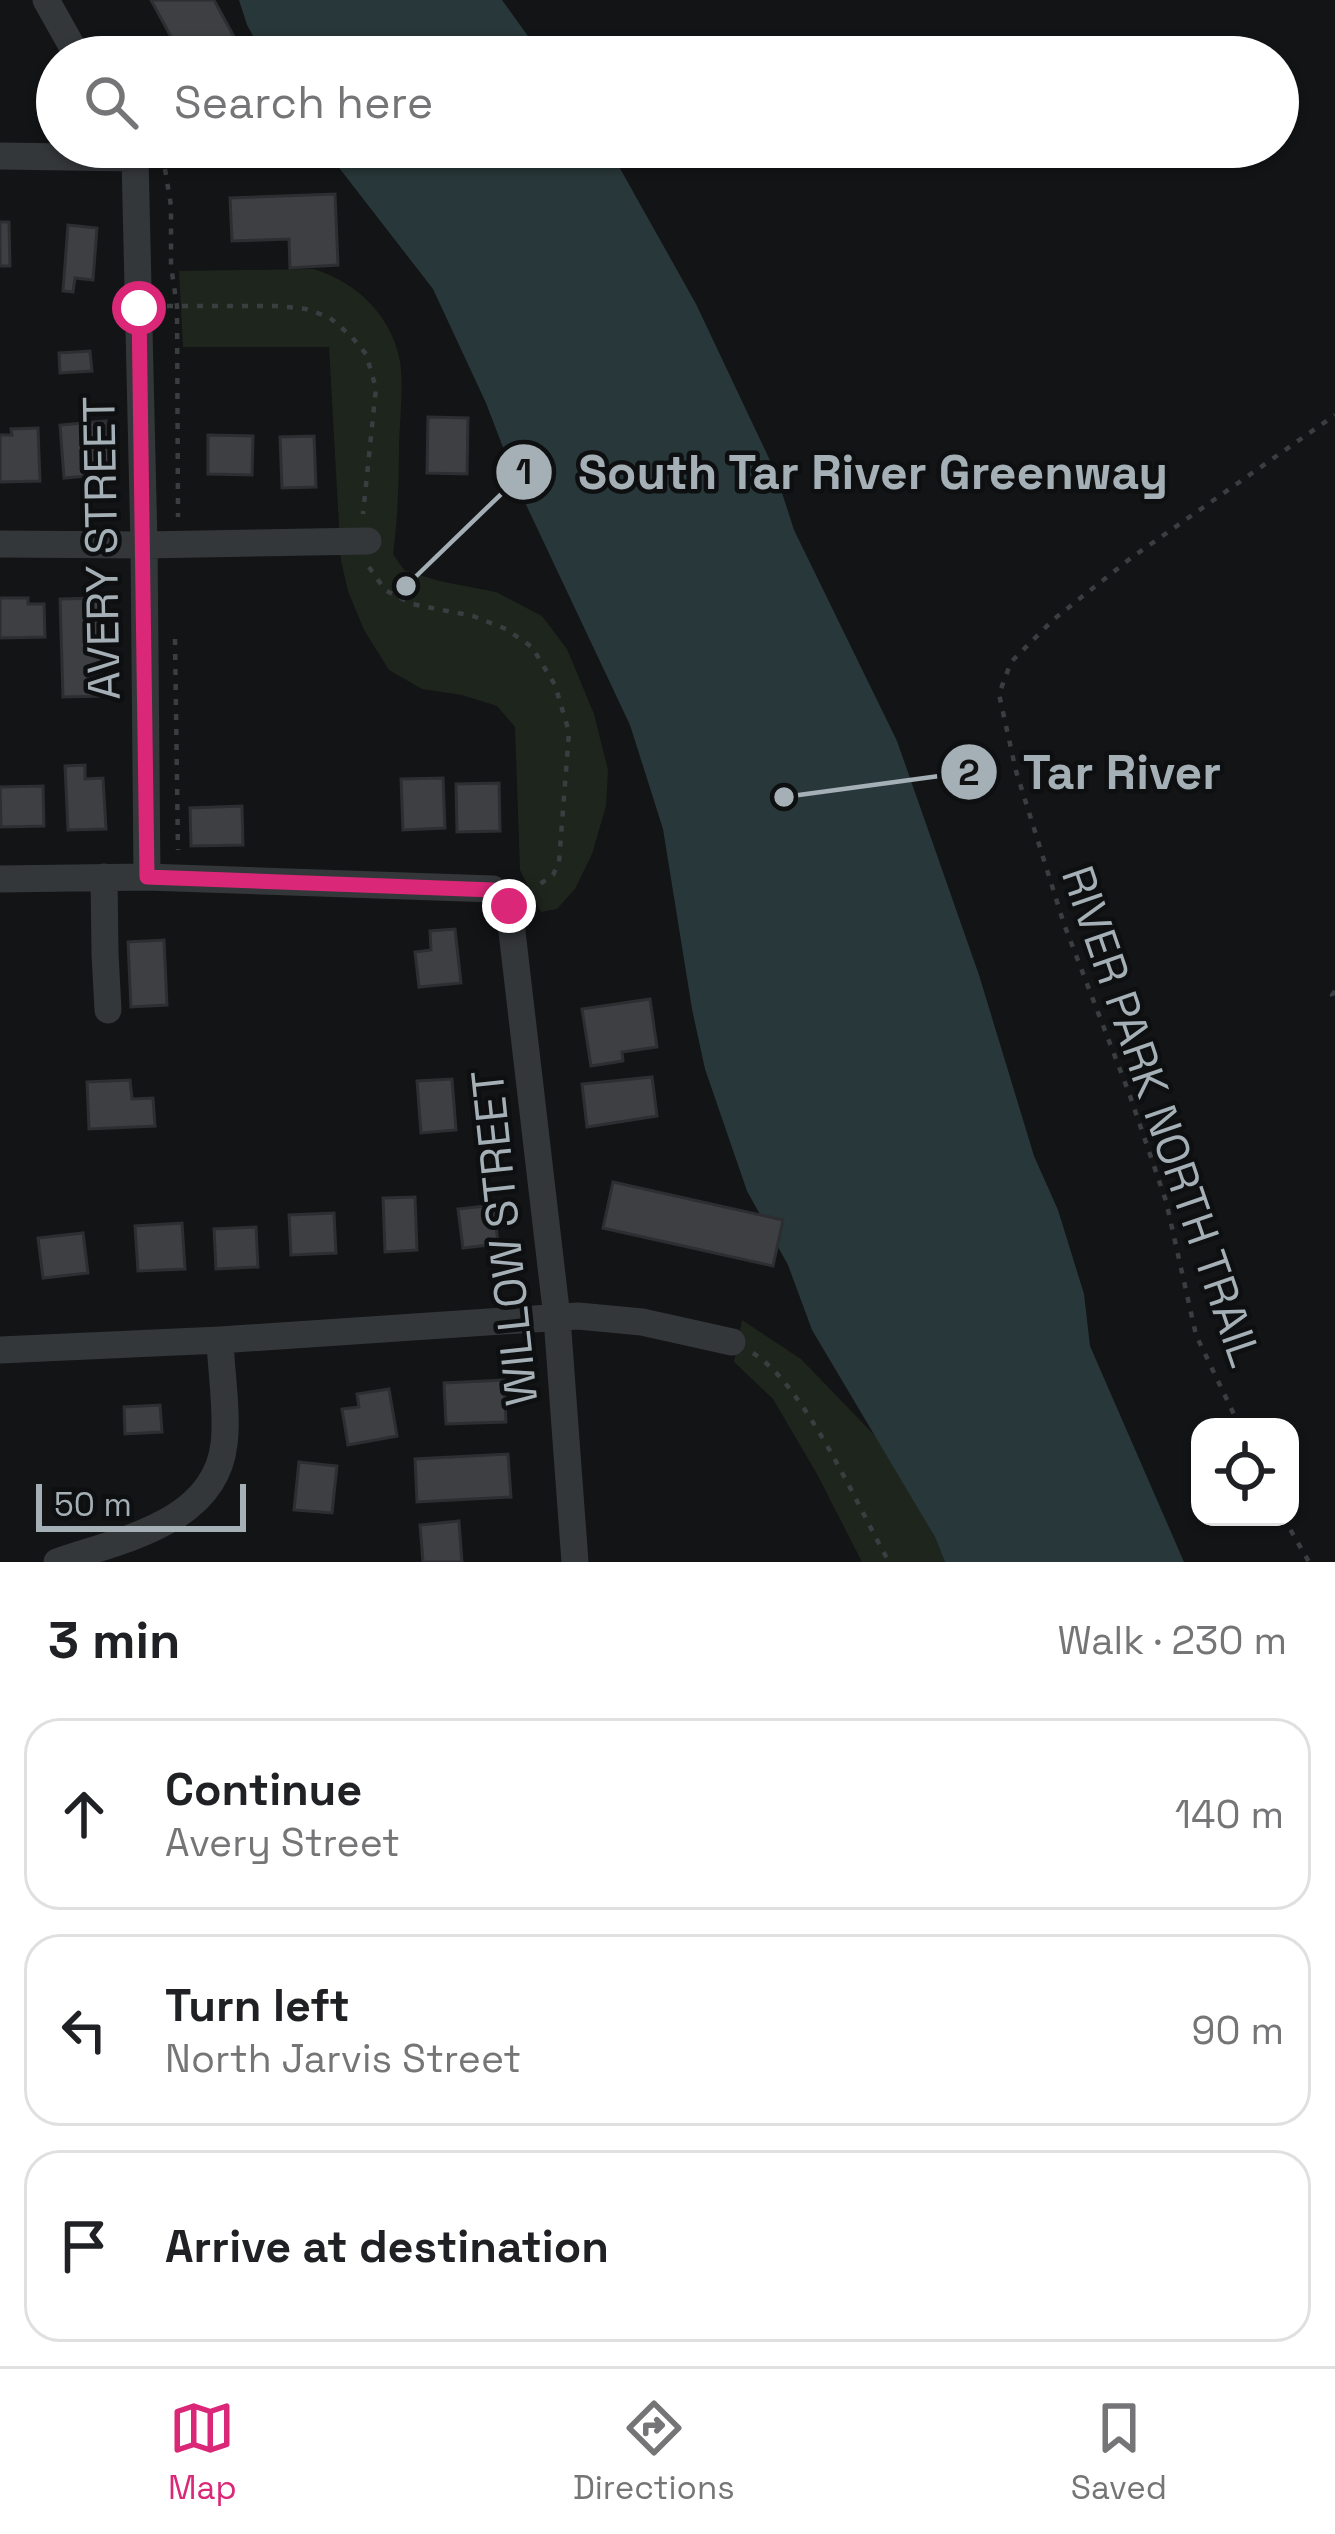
<!DOCTYPE html>
<meta charset="utf-8">
<style>
:root{--surface:#fff;--page:#f2f2f2;--text:#202124;--muted:#757577;--line:#e0e0e0;--accent:#db2777}
body{margin:0;font-family:"Space Grotesk",sans-serif;background:var(--page);color:var(--text)}
.controls{position:absolute;right:36px;bottom:36px;display:grid;overflow:hidden;border-radius:24px;box-shadow:0 3px 9px #0004}
.controls button{width:108px;height:108px;display:grid;place-items:center;padding:0;border:0;border-bottom:3px solid var(--line);background:var(--surface);color:var(--text);font:60px sans-serif}
.scale{position:absolute;left:36px;bottom:30px;width:210px;box-sizing:border-box;padding-left:12px;border:6px solid #a4afb6;border-top:0;font-size:33px;line-height:42px;white-space:nowrap;color:#a4afb6;-webkit-text-stroke:9px #0e0f10;paint-order:stroke}
.stop{position:absolute;width:36px;height:36px;margin:-27px;border:9px solid #db2777;border-radius:50%;background:#fff}
.stop.end{background:#db2777;border-color:#fff;box-shadow:0 3px 12px #0008}
.list{margin:0;padding:0;list-style:none}
h2{display:flex;justify-content:space-between;align-items:center;height:156px;margin:0;padding:0 48px;font-size:51px}
h2 small{font-size:39px;font-weight:400;color:var(--muted)}
.list li{display:grid;grid-template-columns:78px 1fr auto;gap:36px;align-items:center;box-sizing:border-box;height:192px;margin:0 24px 24px;padding:0 24px;border:3px solid var(--line);border-radius:36px}
.list b{display:block;font-size:45px;white-space:nowrap}
.list p{margin:0;font-size:39px;white-space:nowrap;color:var(--muted)}
.list em{font-size:39px;font-style:normal;color:var(--muted)}
.icon{flex:none;width:66px;height:66px;fill:none;stroke:currentColor;stroke-width:2;stroke-linecap:round;stroke-linejoin:round}
.map{position:relative;flex:none;width:1335px;height:1562px;overflow:hidden}
.search{position:absolute;background:var(--surface);box-shadow:0 3px 9px #0004;left:36px;right:36px;top:36px;height:132px;display:flex;align-items:center;gap:30px;box-sizing:border-box;padding:0 42px;border-radius:66px;color:var(--muted);font-size:45px}
.sheet{height:804px;background:var(--surface)}
nav{display:flex;justify-content:space-around;align-items:center;box-sizing:border-box;height:168px;border-top:3px solid var(--line);background:var(--surface);font-size:33px;color:var(--muted)}
nav a{display:grid;justify-items:center;gap:6px}
nav .on{color:var(--accent)}
.map>svg:first-child{display:block}
</style>
<div class="map">
<svg width="1335" height="1562" viewBox="0 0 1335 1562">
<rect width="100%" height="100%" fill="#131415"/>
<path fill="#1e251d" d="M314,269c45,14 81,50 87,99 2,24 -1,51 -2,75 0,37 -1,74 -6,111l11,16 35,11 57,11 46,24 25,33 27,65 14,56 -2,36 -14,48 -17,35 -18,20 -16,3 -21,-42 -5,-143 -18,-21 -35,-11 -40,-6 -33,-19 -25,-40 -16,-39 -7,-30 -12,-214h-146l-4,-76z
M742,1320l59,39 81,84 53,94 10,25h-83l-45,-88 -44,-75 -39,-37z"/>
<path fill="#283739" d="M239,0h263l41,57h-278l-18,-32z
M323,147h285l88,157 79,167 19,59 103,211 82,234 55,181 24,54 26,84 6,52 94,216h-239l-10,-25 -123,-207 -24,-65 -41,-74 -42,-122 -13,-60 -29,-180 -33,-104 -109,-231 -35,-91 -53,-114z"/>
<path fill="#3d3f42" stroke="#2d2e31" stroke-width="3" d="M151,0h63l31,57h-63z
M335,194l3,71 -48,3 -1,-29 -57,2 -2,-43z
M0,222h9l1,44h-10z
M68,225l29,3 -4,52 -18,-2 -2,14 -10,-1z
M90,351l2,20 -32,2 -1,-20z
M428,417l40,1 -1,56 -40,-1z
M106,421l4,53 -46,4 -4,-53z
M38,428l2,53 -40,1v-47h12l-1,-6z
M208,435l45,1 -1,39 -44,-1z
M314,436l2,51 -34,1 -2,-51z
M0,598h28v6h16l1,33 -45,1z
M100,598l3,98 -40,1 -3,-98z
M85,765v14l18,-1 3,51 -38,1 -3,-64z
M443,778l2,50 -42,2 -2,-51z
M499,783l1,48 -43,1 -1,-48z
M43,786l1,40 -43,1 -1,-40z
M242,806l1,39 -52,1 -1,-38z
M455,929l6,54 -42,4 -4,-35 16,-2 -1,-19z
M164,940l3,65 -36,2 -3,-65z
M650,999l7,48 -35,5 1,9 -32,5 -9,-57z
M652,1077l5,39 -70,11 -5,-43z
M452,1079l4,51 -35,3 -4,-52z
M130,1080l2,19 21,-1 2,28 -66,3 -2,-47z
M613,1182l170,38 -10,46 -170,-38z
M415,1197l2,53 -32,2 -2,-54z
M494,1205l4,39 -35,4 -5,-39z
M334,1213l2,40 -45,2 -2,-40z
M182,1223l3,46 -47,2 -3,-45z
M256,1227l2,40 -42,2 -2,-40z
M83,1233l5,40 -45,5 -5,-40z
M504,1380l2,42 -60,2 -2,-41z
M389,1389l8,47 -49,9 -6,-36 17,-2 -2,-13z
M160,1405l2,27 -37,2 -1,-27z
M508,1454l3,43 -94,5 -2,-43z
M299,1462l38,4 -5,47 -38,-3z
M459,1521l3,41h-39l-3,-37z"/>
<g fill="none" stroke-linecap="round" stroke-linejoin="round">
<path stroke="#3a3e41" stroke-width="4.5" stroke-dasharray="6 9" stroke-linecap="butt" d="M165,169l6,37v60l6,40 1,211
M167,306h111l28,3 23,8 22,19 15,18 10,34 -13,126
M369,567l16,23 27,14 61,12 33,13 26,18 23,38 14,47 -10,130 -6,13 -20,14
M175,639l3,211
M1335,991l-3,4 3,5
M753,1353c53,34 104,152 136,209
M1240,1427l-44,-92 -30,-134 -37,-108 -65,-169 -48,-153 -17,-77 12,-32 43,-43 77,-61 204,-143
M1283,1517l26,45"/>
<path stroke="#34373a" stroke-width="27" d="M46,0l32,57
M129,147l6,11 9,387 3,332
M0,156l135,2
M0,544l144,1 224,-4
M104,877l1,77 3,56
M0,879l147,-2 346,12 16,17 48,412 18,244
M0,1350l220,-10 358,-24 64,6 90,20
M57,1562c62,-22 158,-38 167,-118 4,-30 -3,-73 -4,-104"/>
</g>
<g fill="none" stroke-linecap="round" stroke-linejoin="round">
<path stroke="#db2777" stroke-width="15" d="M139,308l8,569 346,13 16,16"/>
</g>
<g text-anchor="middle" stroke-width="9" stroke-linejoin="round" paint-order="stroke">
<g font-size="45" fill="#a4afb6" stroke="#0e0f10">
<text transform="translate(101 548) rotate(-91)" y="16">AVERY STREET</text>
<text transform="translate(1162 1116) rotate(71)" y="16">RIVER PARK NORTH TRAIL</text>
<text transform="translate(504 1238) rotate(-96)" y="16">WILLOW STREET</text>
</g>
</g>
<path fill="none" stroke="#a4afb6" stroke-width="4.5" d="M406 586L524 472M784 797L969 772"/>
<g fill="#a4afb6" stroke="#0e0f10" stroke-width="4.5">
<circle cx="406" cy="586" r="12"/>
<circle cx="784" cy="797" r="12"/>
<circle cx="524" cy="472" r="30"/>
<circle cx="969" cy="772" r="30"/>
</g>
<g font-size="36" text-anchor="middle" font-weight="bold" fill="#111">
<text x="524" y="484">1</text>
<text x="969" y="785">2</text>
</g>
<g font-size="48" text-anchor="middle" font-weight="bold" fill="#a4afb6" stroke="#0e0f10" stroke-width="9" stroke-linejoin="round" paint-order="stroke">
<text x="873" y="489">South Tar River Greenway</text>
<text x="1122" y="789">Tar River</text>
</g>
</svg>
<div class="controls">
<button><svg class="icon" aria-label="locate" viewBox="0 0 24 24"><circle cx="12" cy="12" r="6"/><path d="M12 2v4M12 18v4M2 12h4M18 12h4"/></svg></button>
</div>
<div class="scale">50 m</div>
<div class="stop" style="left:139px;top:308px"></div>
<div class="stop end" style="left:509px;top:906px"></div>
<div class="search"><svg class="icon" aria-label="search" viewBox="0 0 24 24"><circle cx="10" cy="10" r="6"/><path d="M15 15l6 6"/></svg>Search here</div>
</div>
<section class="sheet">
<h2>3 min<small>Walk · 230 m</small></h2>
<ul class="list">
<li><svg class="icon" aria-label="ahead" viewBox="0 0 24 24"><path d="M12 20V5M6 11l6-6 6 6"/></svg><div><b>Continue</b><p>Avery Street</p></div><em>140 m</em></li>
<li><svg class="icon" aria-label="left" viewBox="0 0 24 24"><path d="M17 20v-9H6M10 6l-5 5 5 5"/></svg><div><b>Turn left</b><p>North Jarvis Street</p></div><em>90 m</em></li>
<li><svg class="icon" aria-label="arrive" viewBox="0 0 24 24"><path d="M6 21V4h12l-3 4 3 4H6"/></svg><div><b>Arrive at destination</b></div></li>
</ul>
</section>
<nav>
<a class="on"><svg class="icon" aria-label="map" viewBox="0 0 24 24"><path d="M3 6l6-2 6 2 6-2v14l-6 2-6-2-6 2zM9 4v14M15 6v14"/></svg>Map</a>
<a><svg class="icon" aria-label="directions" viewBox="0 0 24 24"><path d="M12 3l9 9-9 9-9-9zM9 14v-3h6M13 9l2 2-2 2"/></svg>Directions</a>
<a><svg class="icon" aria-label="saved" viewBox="0 0 24 24"><path d="M7 4h10v16l-5-4-5 4z"/></svg>Saved</a>
</nav>
